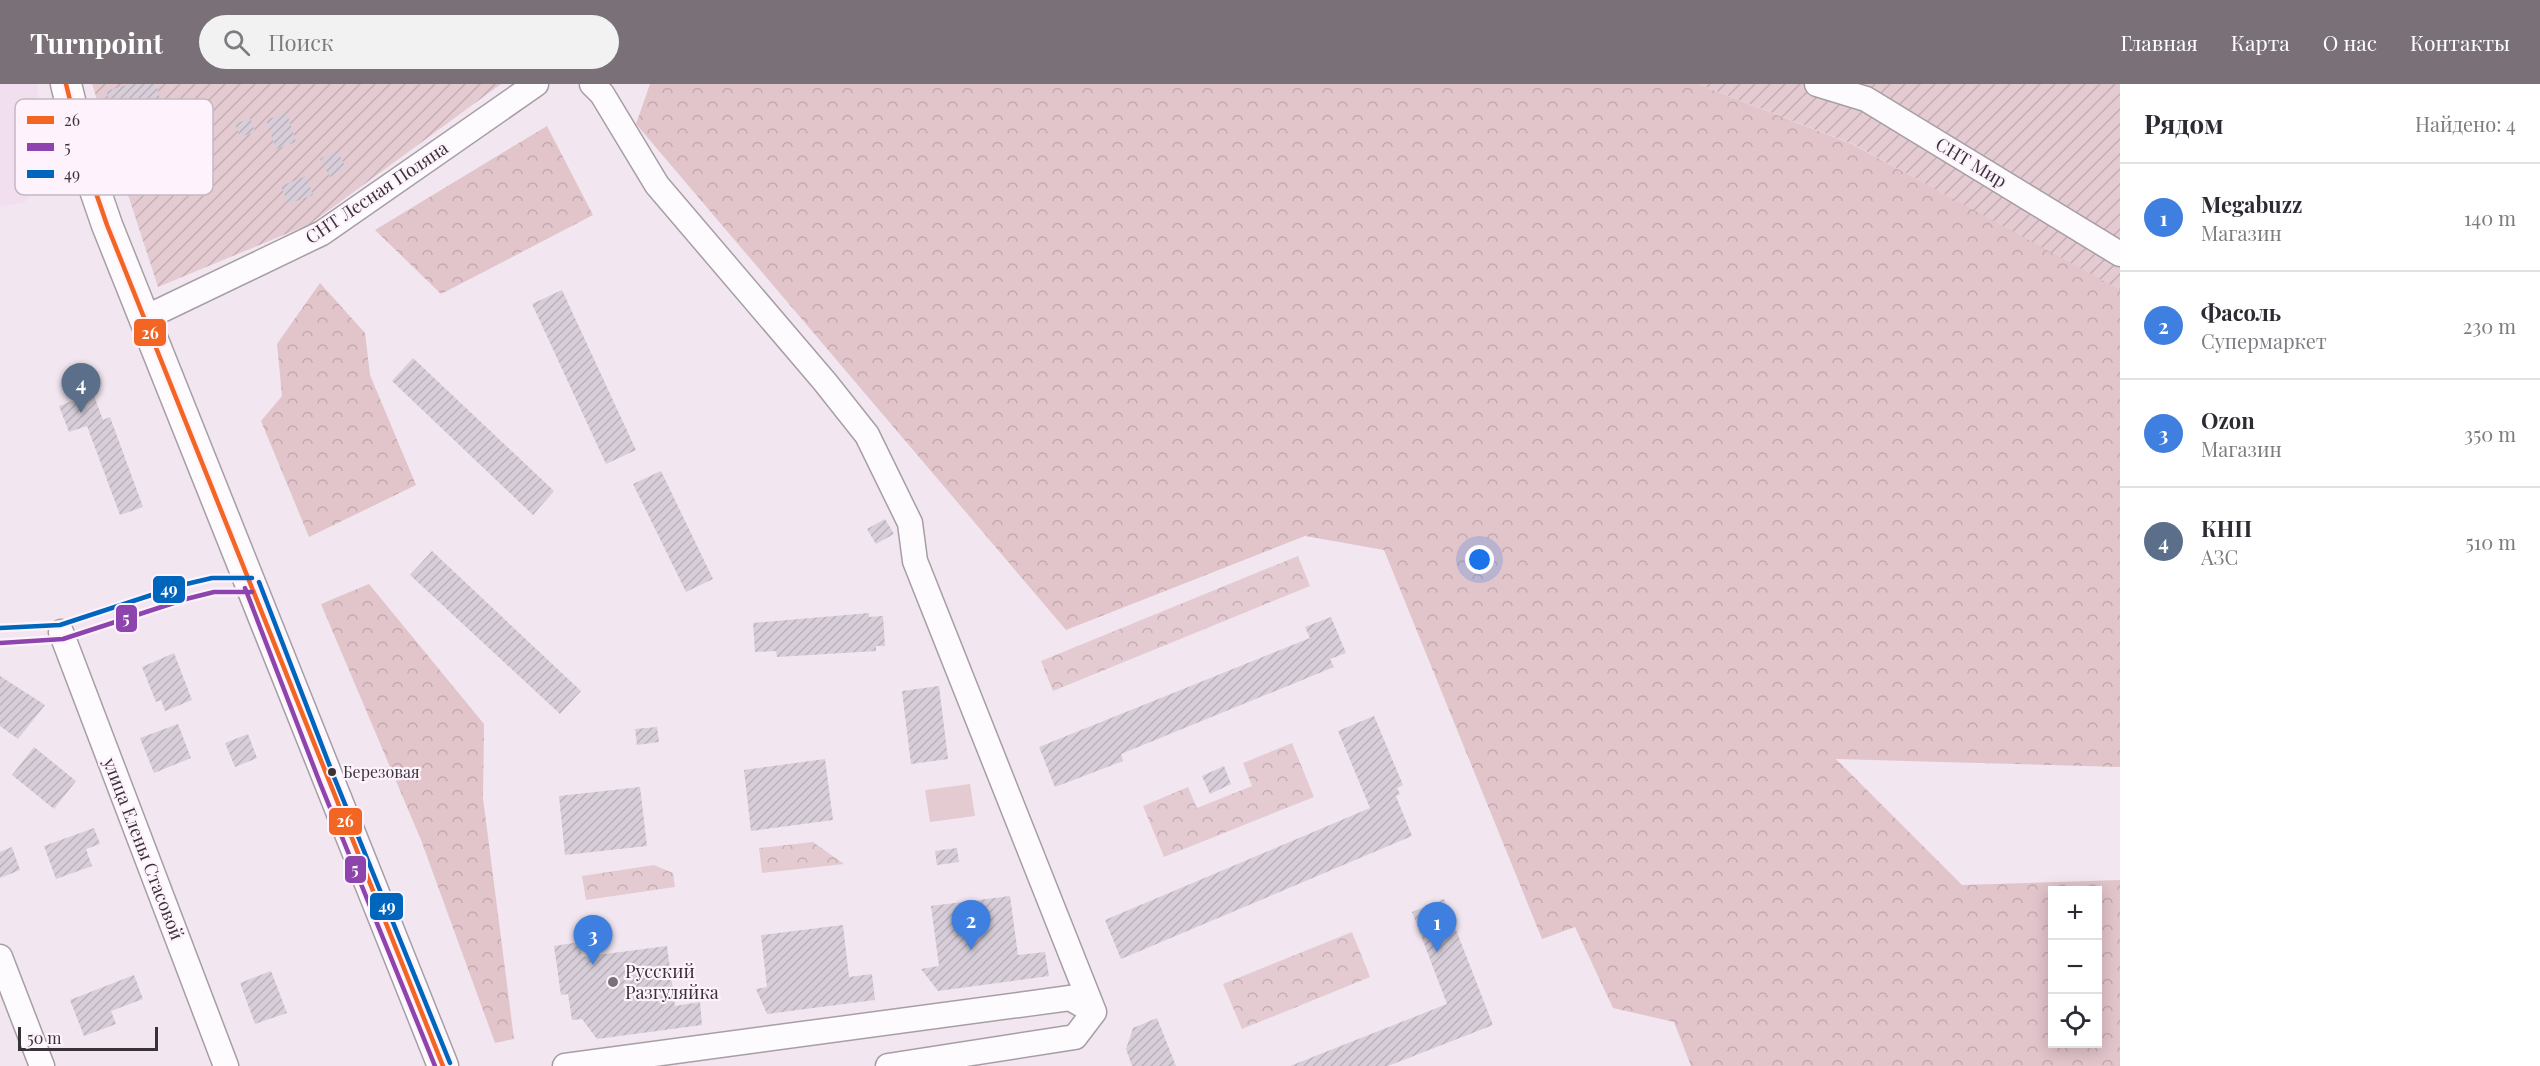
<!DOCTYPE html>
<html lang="ru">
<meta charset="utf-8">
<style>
:root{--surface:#fff;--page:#f2f2f3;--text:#2b2b33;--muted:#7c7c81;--line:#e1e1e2;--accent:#7a7178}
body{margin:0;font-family:"Playfair Display",serif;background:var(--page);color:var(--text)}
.controls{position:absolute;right:18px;bottom:18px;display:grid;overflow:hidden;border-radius:0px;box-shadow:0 3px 15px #0003}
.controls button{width:54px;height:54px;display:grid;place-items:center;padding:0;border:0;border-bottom:2px solid var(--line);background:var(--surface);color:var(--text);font:30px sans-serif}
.scale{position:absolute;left:18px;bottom:15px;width:140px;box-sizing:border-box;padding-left:6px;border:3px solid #393238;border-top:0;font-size:16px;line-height:21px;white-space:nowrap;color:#393238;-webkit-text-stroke:4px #fef3fd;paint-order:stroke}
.you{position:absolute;left:1480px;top:476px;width:21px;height:21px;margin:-15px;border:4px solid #fff;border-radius:50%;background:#1a73e8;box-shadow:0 0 0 9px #1a73e833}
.badge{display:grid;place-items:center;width:39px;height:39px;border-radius:50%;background:var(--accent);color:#fff;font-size:20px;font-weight:700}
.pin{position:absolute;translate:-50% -50px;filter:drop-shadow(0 2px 3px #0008)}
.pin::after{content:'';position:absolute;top:32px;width:21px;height:18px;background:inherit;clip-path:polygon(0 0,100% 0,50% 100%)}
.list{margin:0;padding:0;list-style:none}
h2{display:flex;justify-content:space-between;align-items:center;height:78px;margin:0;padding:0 24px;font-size:26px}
h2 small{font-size:20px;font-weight:400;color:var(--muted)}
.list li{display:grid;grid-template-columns:39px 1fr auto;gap:18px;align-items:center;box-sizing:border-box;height:108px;padding:0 24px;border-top:2px solid var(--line)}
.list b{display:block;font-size:22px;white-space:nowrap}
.list p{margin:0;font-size:20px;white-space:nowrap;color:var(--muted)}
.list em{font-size:20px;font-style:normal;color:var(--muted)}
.icon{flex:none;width:33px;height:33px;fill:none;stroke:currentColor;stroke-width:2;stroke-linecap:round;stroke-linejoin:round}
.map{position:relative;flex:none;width:2120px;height:982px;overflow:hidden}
header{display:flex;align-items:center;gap:36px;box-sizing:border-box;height:84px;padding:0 30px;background:var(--accent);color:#fff}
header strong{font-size:28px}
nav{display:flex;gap:33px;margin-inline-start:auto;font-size:21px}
.search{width:420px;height:54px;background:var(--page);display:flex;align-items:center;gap:15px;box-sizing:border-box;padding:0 21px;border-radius:33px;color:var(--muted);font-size:22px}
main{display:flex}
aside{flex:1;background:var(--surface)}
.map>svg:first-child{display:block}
</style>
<header>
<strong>Turnpoint</strong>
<div class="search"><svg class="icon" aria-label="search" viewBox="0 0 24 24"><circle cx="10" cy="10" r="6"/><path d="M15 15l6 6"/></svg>Поиск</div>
<nav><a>Главная</a><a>Карта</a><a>О нас</a><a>Контакты</a></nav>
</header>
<main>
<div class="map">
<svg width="2120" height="982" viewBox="0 0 2120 982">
<defs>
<pattern id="forest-crowns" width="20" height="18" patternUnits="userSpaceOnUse" patternTransform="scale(1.5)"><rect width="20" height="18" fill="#e2c4cb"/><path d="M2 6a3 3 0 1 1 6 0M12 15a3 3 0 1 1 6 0" fill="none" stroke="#c3a9af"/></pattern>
<pattern id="park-crowns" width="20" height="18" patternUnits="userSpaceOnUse" patternTransform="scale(1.5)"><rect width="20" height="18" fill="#e4cad1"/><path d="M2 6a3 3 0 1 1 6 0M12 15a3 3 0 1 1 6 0" fill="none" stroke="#c4aeb4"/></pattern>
<pattern id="garden-furrows" width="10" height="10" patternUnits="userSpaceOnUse" patternTransform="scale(1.5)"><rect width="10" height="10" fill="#e4cad1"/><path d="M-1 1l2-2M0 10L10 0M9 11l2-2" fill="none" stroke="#c4aeb4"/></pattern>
<pattern id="building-hatch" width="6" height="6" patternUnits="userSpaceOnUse" patternTransform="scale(1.5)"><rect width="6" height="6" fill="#d7ced9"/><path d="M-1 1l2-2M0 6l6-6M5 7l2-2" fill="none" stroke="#b9b1bb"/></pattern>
</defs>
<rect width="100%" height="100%" fill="#f2e7f0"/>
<path fill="#f1deee" d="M0,0h37l9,90 -22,29 -24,3z"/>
<path fill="url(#forest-crowns)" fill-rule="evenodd" d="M650,0h1048l154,60 256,138 12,8v477l-284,-8 126,126 158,-5v186h-429l-17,-44 -61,-14 -38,-81 -33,12 -158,-389 -79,-14 -239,94 -430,-506zM2052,806h46v154h-46z
M547,42l46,89 -152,79 -66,-64z
M320,199l45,50 5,42 46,110 -107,52 -48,-116 21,-25 -5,-52z
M369,500l115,140 -1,74 31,241 -19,4 -74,-203 -100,-236z"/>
<path fill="url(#park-crowns)" d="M1298,472l12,30 -257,105 -12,-30z
M1292,659l22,54 -150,60 -21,-51 45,-19 9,21 55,-22 -9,-23z
M813,758l31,22 -82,9 -3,-25z
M654,781l19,8 2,14 -89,13 -4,-24z
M1352,848l18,45 -128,52 -19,-45z"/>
<path fill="url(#garden-furrows)" d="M92,0h409l-191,140 -152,63z
M1698,0h422v206l-267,-146z"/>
<path fill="#e4cad1" d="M970,700l5,32 -45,6 -5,-32z"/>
<path fill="url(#building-hatch)" d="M130,0h26l5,19 -46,15 -9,-27z
M287,29l9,29 -20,7 -10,-29z
M250,34l5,14 -15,5 -5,-13z
M337,66l9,18 -16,9 -10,-18z
M306,92l7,19 -25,9 -7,-18z
M562,206l74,160 -30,14 -74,-160z
M413,274l141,133 -21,24 -141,-134z
M93,309l10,27 7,-3 33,90 -23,8 -33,-89 -18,6 -10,-26z
M661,387l52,108 -27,13 -53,-108z
M885,435l9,15 -18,10 -9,-15z
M432,467l149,140 -21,23 -150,-139z
M869,529v4l14,-1 2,30h-9v5l-99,6 -1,-6 -21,1 -2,-29z
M1331,533l15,36 -16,6 4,8 -213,87 2,7 -68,26 -16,-40 271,-109 -5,-11z
M174,569l18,47 -27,11 -4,-11 -5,2 -14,-35z
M0,592l45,29 -27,34 -18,-13z
M939,602l9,73 -37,5 -9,-73z
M1374,632l29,69 -6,3 3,6 -4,2 16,40 -291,123 -16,-39 265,-112 -32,-77z
M178,640l13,34 -37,15 -14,-35z
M657,643l2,15 -22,3 -2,-16z
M248,650l9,24 -22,9 -10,-24z
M34,663l42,34 -22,28 -42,-34z
M825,675l8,61 -82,11 -7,-61z
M1224,682l7,18 -21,10 -8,-18z
M640,703l7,59 -82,9 -6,-59z
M94,744l6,16 -14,5 6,17 -36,13 -12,-33z
M12,763l8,23 -20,8v-26z
M957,764l2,14 -22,3 -2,-14z
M1010,812l8,59 27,-3 4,24 -111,15 -17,-22 18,-3 -8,-60z
M1444,815l49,126 -105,41h-98l157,-62 -35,-92z
M843,841l6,52 23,-3 3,26 -108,14 -11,-25 11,-2 -6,-52z
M580,858l2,15 85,-11 8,60 25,-4 2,23 -105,14 -15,-20 -10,1 -4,-26 -7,1 -7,-49z
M271,887l16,42 -32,11 -15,-41z
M134,891l9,24 -32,12 5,13 -32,12 -14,-36z
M1157,934l19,48h-44l-6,-17 7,-21z"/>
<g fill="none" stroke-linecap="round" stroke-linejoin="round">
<g stroke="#a79ea5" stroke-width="27">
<path id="minor" d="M592,0l10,10 55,91 168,197 42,53 43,88 5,38 179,451
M1817,0l49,15 254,155
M145,234l177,-85 214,-149
M61,548l165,434
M0,873l42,109
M565,982l505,-68 24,14
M888,982l187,-29 19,-25"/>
</g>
<g stroke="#a79ea5" stroke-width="33">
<path id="major" d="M66,0l19,77 22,64 336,841"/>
</g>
<use href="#minor" stroke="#fdfbfd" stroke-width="24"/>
<use href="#major" stroke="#fdfbfd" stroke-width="30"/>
<g stroke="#fef3fd" stroke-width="9">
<path id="bus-1" d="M66,0l19,77 22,64 336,841"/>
</g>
<g stroke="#fef3fd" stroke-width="9">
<path id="bus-2" d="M245,504l75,195 115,283
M0,559l63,-4 123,-40 28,-7h38"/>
</g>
<g stroke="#fef3fd" stroke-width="9">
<path id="bus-3" d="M259,498l75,195 116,286
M0,544l60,-3 122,-40 30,-7h40"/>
</g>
<use href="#bus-1" stroke="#f26522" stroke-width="4.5"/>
<use href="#bus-2" stroke="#8e44ad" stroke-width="4.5"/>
<use href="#bus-3" stroke="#0065bd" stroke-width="4.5"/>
</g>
<circle fill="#393238" stroke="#fef3fd" stroke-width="2" cx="332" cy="688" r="5"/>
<circle fill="#7a7178" stroke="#fef3fd" stroke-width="2" cx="613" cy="898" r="6"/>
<g text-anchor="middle" stroke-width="4.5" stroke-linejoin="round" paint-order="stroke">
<g font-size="16" fill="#393238" stroke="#fef3fd" text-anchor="start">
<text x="343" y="694">Березовая</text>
</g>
<g font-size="18" fill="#393238" stroke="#fef3fd">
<text transform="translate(1971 79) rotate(31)" y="6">СНТ Мир</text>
<text transform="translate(377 109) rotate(-34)" y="6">СНТ Лесная Поляна</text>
<text transform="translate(143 765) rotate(69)" y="6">улица Елены Стасовой</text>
</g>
<g font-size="18" fill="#393238" stroke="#fef3fd" text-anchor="start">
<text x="625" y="894">Русский<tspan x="625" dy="21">Разгуляйка</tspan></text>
</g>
</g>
<rect x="15" y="15" width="198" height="96" rx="9" fill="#fef3fd" stroke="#c3b9c2" stroke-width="1.5"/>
<rect x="27" y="32" width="27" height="8" fill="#f26522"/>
<rect x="27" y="59" width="27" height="8" fill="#8e44ad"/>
<rect x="27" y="86" width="27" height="8" fill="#0065bd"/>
<g font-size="16" fill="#393238">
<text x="64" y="42">26</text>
<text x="64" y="69">5</text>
<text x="64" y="96">49</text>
</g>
<g stroke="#fef3fd" stroke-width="2">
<rect x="133" y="234" width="34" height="29" rx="6" fill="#f26522"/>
<rect x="152" y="491" width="34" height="29" rx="6" fill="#0065bd"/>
<rect x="115" y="520" width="23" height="29" rx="6" fill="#8e44ad"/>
<rect x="328" y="723" width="35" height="29" rx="6" fill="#f26522"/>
<rect x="344" y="771" width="23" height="29" rx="6" fill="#8e44ad"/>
<rect x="369" y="808" width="35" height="29" rx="6" fill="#0065bd"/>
</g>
<g font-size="16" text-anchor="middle" font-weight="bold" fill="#fff">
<text x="150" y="255">26</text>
<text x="169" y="511">49</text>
<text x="126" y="540">5</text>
<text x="345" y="743">26</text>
<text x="355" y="791">5</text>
<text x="387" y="828">49</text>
</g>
</svg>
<div class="controls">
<button>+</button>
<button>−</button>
<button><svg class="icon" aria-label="locate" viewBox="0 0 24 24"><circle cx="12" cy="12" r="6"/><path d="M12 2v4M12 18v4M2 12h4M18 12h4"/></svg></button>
</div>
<div class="scale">50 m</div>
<div class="you"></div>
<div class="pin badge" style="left:1437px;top:868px;background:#3f7fe0">1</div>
<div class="pin badge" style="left:971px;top:866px;background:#3f7fe0">2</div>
<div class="pin badge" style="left:593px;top:881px;background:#3f7fe0">3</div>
<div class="pin badge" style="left:81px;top:329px;background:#5c6f8a">4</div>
</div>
<aside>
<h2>Рядом<small>Найдено: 4</small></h2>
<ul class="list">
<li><span class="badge" style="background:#3f7fe0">1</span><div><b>Megabuzz</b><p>Магазин</p></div><em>140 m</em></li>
<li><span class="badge" style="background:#3f7fe0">2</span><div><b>Фасоль</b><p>Супермаркет</p></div><em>230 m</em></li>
<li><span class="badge" style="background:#3f7fe0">3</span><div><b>Ozon</b><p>Магазин</p></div><em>350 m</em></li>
<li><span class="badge" style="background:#5c6f8a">4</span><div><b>КНП</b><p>АЗС</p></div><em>510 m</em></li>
</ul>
</aside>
</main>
